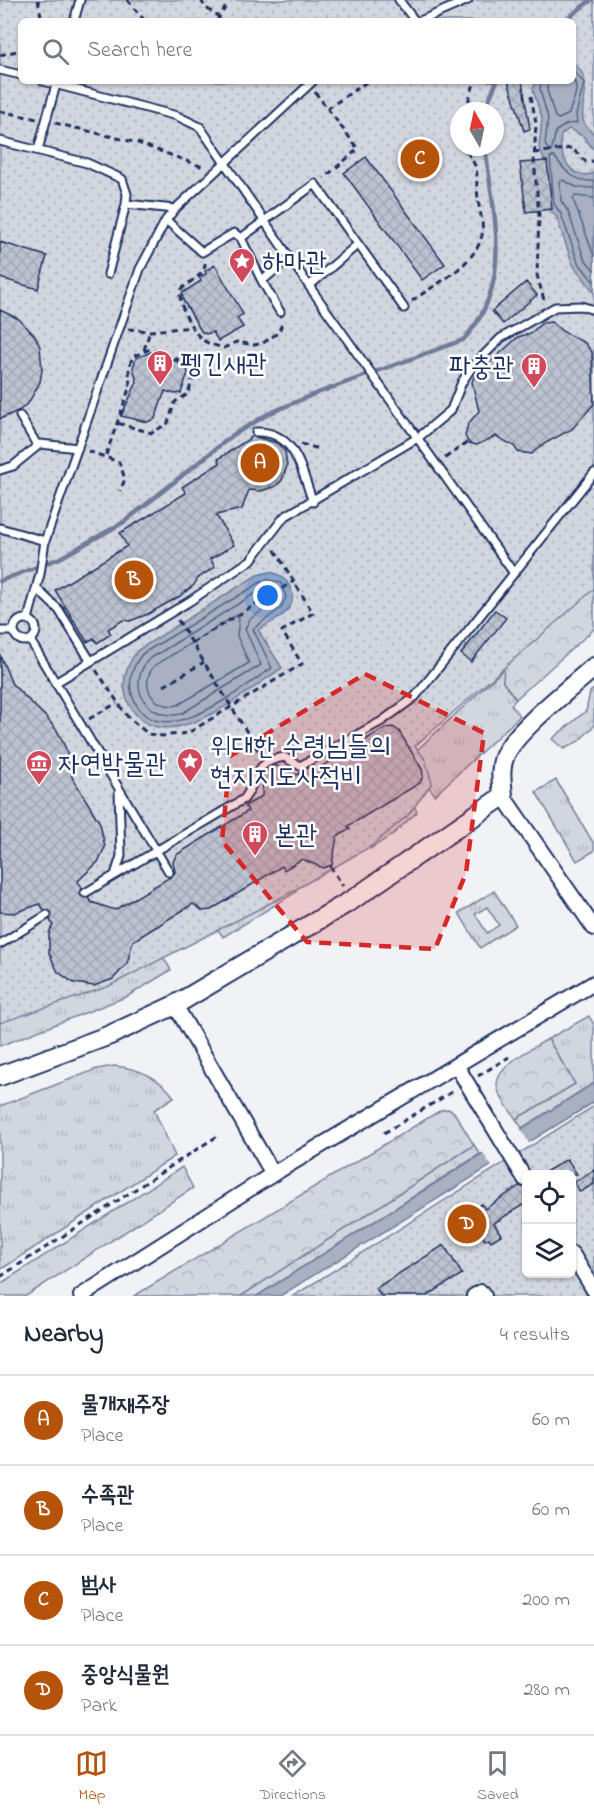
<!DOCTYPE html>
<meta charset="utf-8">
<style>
:root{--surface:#fff;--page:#f2f2f3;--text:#1f2937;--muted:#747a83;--line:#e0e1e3;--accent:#b45309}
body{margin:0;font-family:"Indie Flower","Poor Story",sans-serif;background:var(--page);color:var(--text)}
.controls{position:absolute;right:18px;bottom:18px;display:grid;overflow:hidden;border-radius:9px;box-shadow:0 2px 4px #0004}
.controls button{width:54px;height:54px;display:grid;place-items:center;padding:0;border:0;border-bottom:2px solid var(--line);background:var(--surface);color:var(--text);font:30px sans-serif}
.compass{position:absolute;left:450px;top:102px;width:54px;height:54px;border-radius:50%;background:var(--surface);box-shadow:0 2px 4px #0004;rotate:351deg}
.you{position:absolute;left:268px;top:596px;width:21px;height:21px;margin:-15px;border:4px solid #fff;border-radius:50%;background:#1a73e8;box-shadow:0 0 0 9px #1a73e833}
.badge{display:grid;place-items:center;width:39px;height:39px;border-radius:50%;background:var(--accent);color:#fff;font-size:20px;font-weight:700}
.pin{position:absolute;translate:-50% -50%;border:3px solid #fff;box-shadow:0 2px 6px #0006}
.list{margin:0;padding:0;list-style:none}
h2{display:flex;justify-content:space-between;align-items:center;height:78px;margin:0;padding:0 24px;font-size:26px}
h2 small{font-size:20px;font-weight:400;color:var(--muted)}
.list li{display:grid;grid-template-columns:39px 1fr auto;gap:18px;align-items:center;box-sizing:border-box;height:90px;padding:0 24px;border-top:2px solid var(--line)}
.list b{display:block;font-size:22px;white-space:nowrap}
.list p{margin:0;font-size:20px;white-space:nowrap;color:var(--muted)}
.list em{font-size:20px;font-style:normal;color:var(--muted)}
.icon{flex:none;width:33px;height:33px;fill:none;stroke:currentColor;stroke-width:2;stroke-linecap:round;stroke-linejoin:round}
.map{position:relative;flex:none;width:594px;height:1296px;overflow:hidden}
.search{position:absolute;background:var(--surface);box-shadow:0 2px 4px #0004;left:18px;right:18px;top:18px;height:66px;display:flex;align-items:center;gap:15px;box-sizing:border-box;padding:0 21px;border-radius:9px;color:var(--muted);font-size:22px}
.sheet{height:438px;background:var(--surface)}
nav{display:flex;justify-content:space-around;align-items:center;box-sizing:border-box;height:84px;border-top:2px solid var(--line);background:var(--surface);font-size:16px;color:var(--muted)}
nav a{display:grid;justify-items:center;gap:3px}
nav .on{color:var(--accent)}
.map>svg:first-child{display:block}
</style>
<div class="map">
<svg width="594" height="1296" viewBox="0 0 594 1296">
<defs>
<pattern id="grass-tufts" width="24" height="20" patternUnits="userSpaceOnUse" patternTransform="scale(1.5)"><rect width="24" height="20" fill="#d2d6df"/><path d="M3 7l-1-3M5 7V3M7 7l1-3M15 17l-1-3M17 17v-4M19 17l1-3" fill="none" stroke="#b4b8c2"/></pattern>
<pattern id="forest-crowns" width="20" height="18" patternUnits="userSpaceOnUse" patternTransform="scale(1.5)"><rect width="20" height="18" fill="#d2d6df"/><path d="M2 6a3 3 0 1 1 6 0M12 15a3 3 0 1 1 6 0" fill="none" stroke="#b4b8c2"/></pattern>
<pattern id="park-dots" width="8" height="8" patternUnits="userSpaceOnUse" patternTransform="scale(1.5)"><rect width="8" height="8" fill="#d2d6df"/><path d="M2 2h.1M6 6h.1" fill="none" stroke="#b4b8c2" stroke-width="1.8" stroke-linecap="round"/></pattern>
<pattern id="building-cross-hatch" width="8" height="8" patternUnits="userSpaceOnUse" patternTransform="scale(1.5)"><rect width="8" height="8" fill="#bcc2d0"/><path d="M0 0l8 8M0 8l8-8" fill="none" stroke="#a1a7b5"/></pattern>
</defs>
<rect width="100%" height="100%" fill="#f1f2f5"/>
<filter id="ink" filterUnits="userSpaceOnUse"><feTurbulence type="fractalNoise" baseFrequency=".0167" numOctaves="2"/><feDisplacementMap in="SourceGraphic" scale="12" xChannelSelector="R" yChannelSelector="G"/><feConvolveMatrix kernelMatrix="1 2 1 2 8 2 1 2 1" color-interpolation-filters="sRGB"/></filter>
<g filter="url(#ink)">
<path fill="url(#grass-tufts)" stroke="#76829e" stroke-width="1.5" fill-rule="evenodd" d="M504,669l-1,13 13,17 -5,6 9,11 -85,79 -7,-9 -11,-36z
M556,780l38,64v7l-17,10 -41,-69z
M413,803l4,9 -25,23 -22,14 -7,-12z
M281,869l15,23 -73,45 -15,-23z
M494,891l22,34 -36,23 -21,-35zM487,907l12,18 -12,8 -12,-19z
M149,934l22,36 -43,26 -128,50v-24z
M589,1016l5,9v58l-72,45 -6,-9 59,-35 -27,-45z
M114,1066c24,2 46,12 60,31l-20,13 21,46 -175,114v-164l97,-37z
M474,1145l6,9 -223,142h-16z
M182,1167l11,21 -167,108h-26v-12z"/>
<path fill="url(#forest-crowns)" stroke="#76829e" stroke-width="1.5" d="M594,500v129l-78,70 -13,-17 2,-31z
M594,689v37l-15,15 -15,8 -12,-10 34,-28 4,-19z
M548,1039l27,45 -59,35c-6,-9 -15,-19 -18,-29 -8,-22 35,-42 50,-51z
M448,1109l6,3 20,33 -233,151h-107l307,-186z"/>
<path fill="url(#park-dots)" stroke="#76829e" stroke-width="1.5" fill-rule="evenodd" d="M0,0h594v589l-179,157 10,13 7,24 -23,31 -36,31 -87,50 -179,92 -107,36zM21,21h552v60h-552zM459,111h36v36h-36z
M594,1106v190h-301l10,-6zM526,1174h46v100h-46z"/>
<path fill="#a8b0c2" stroke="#707c9a" stroke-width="1.5" d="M573,63c21,14 7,36 10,56 1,7 6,10 11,15v16l-11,-14 -14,-7 -8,6c-4,19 10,47 33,38v119l-21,-27 -17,-49 -8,-8 -4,-49 -5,-11 3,-30 -9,-28 3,-9h37z
M271,572c18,5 29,24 15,40 -7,8 -19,12 -28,18l24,38c-37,24 -123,99 -154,34 -8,-19 -2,-37 10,-52l119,-75z
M594,1083v19l-314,194h-23z"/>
<path fill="#f1f2f5" d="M519,1126l11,19 -37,23 -12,-18z"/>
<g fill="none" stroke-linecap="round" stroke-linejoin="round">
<path stroke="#536386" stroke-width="1.5" d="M541,81l-1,9 8,28 -3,27 6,7 5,-21 11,-7 10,-1 -1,-8 8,-32 -11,-13
M548,81l-1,9 8,27 4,2 10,-5c2,-11 12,-24 4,-35
M594,181c-19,1 -29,-9 -39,-24h-5l4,47 7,10 17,48 16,20
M594,188l-18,-1 -13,-7 -3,2 1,19 7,10 16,47 10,12
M594,198l-19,-2 -2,3 21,57
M266,579l15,4 5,14 -5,11 -28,21 19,39c-31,20 -114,90 -139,30 -6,-16 -1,-31 9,-44z
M267,586l10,4 1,10 -28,19 -5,10 16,36 -80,49c-34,7 -55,-27 -33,-54z
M235,616l4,2 -2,18 12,27 -71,42c-24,5 -40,-19 -24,-39z"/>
<path stroke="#707c9a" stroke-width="4.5" d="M564,21l27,-21
M484,111l13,-30
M0,581l60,-23 64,-36 109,-87 35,-21 44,-19 151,-55c52,-55 30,-126 22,-193"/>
</g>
<path fill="url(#building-cross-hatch)" stroke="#1b2f5e" stroke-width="1.5" d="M508,81h14l8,48 -6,2z
M366,157l79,107 -23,16 -78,-107z
M547,161l5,48 -26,3 -6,-49z
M0,242l47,14 -9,33 -38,-11z
M215,265l28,49 -6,4 6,9 -25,14 -5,-9 -7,2 -5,-3 -18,-31 -1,-7 19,-12 -2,-4 7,-3 -1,-3z
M526,282l11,13 -34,29 -11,-13z
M0,310l19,9 16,17 5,11 2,23 -2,12 -11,20 -9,8 -20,9z
M552,322l10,9 23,12 7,9 2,52 -22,25 -32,17 -8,8 -14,-2 -4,-6 -18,-10 -19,9 -8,-2 -4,-7 3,-12 11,-13 -7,-29 4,-10 10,-6 32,-29 13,-4 11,-10z
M151,352l35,13 2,8 -7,20 -6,1 -10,-3 -10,28 -8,3 -26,-6 16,-34 -4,-14 3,-10z
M253,436l24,7 8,8 2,15 -5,14 -6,6 -15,5 -12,-1 -7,19 -26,6 18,30 -24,14 5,8 -17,11 -4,7 -14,11 -32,18 -18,7 -7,-1 -15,9 3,5 -14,9 -3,-5 -7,4 -32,-52 72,-44 -7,-13 66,-40 -4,-6 38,-24 -2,-4z
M495,610l11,8 -35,44 -10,-8z
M0,655l12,29 35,34 11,14 8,17 6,28 28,46 5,24 -7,15 -20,19 4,7 -2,7 8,3 3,4 24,8 57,-34 3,-4 -2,-10 3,-7 72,-44 -3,-5 17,-10 1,-22 12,-9 22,10 14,-9 3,5 71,-43 8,-1 6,4 23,38 1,7 -3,7 -72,43 2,3 -13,8 -5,28 -9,3 -21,-9 -18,11 -2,-4 -71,44 -8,1 -10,-7 -60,37 -6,23 -14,15 -19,7 -20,-3 -16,-11 -9,-19v-20l4,-8 -3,-5 1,-8 -7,-2 -4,-6 -26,9 -14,-1z
M567,1159l10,15h-35z
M594,1170v14l-14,8 -6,-10z
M519,1186l7,2v15l-32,20 7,12 -10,6 -2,-3 -4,2 -16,-28 13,-8 3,5z
M444,1245l18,29 -35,22h-46l-5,-8z"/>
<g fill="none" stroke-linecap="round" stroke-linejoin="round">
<g stroke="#1b2f5e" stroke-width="11">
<path id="service" d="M399,0l16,21
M74,21l6,-21
M420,21l48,-21
M0,70l21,5
M43,81l134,35 23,11 109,159 204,286
M0,141l87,22 35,16 5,15 -1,10 -18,70
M38,150l19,-69
M126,204l49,5
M166,220l36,32 32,-19 7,5 21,43 28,-24
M241,238l74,-54 89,124
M262,281l18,31
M309,286l48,-41
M20,416l17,29
M256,432c40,-1 45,38 57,70
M0,470l13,-4 27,-22 38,4
M0,528l45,13
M37,589l22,21 31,50
M28,619l12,-45 5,-33 95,-272 26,-49 9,-11 138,-128
M14 630a11 11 0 1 1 22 0a11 11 0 1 1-22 0Z
M0,631h13
M30,640l139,232
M55,683l135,-82 61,-41 33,-43 135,-80 32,-27 11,-28 10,-15 29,-29 54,-31 26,-1 13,4
M115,875l6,-19 -2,-64
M85,893l159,-94c16,-21 7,-36 40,-42l16,9 82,-45 33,-24 179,-224
M0,944l47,-29"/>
</g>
<g stroke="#1b2f5e" stroke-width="18">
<path id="minor" d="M503,796l91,132
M175,1005l98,169
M456,1065l69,114
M572,1254l22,36
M81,1296l192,-122 321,-191
M474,1296l7,-4 3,4"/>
</g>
<g stroke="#1b2f5e" stroke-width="22">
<path id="tertiary" d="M0,1076l110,-41 65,-30 177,-105 151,-104c-1,-14 -4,-27 2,-41 10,-24 68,-69 89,-88"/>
</g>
<path stroke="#1b2f5e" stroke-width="3" stroke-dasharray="6 4.5" stroke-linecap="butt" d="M38,0l4,21
M127,0l18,21
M201,0l4,7 15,11
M217,21l8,-13 -1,-8
M0,55l21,-5
M315,92l43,57 -34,29
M531,96l5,27 -2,37 5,55 -2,60 7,25
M327,109l41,-28
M0,111l37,8
M465,111l10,-30
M55,123l83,20 65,24
M534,153l38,-5 14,14 8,-1
M205,263c0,13 -15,17 -23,26 -8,9 11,44 20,50 5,5 15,7 22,9l12,-6 18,3 9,-2 15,-10 5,-11
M412,301c23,-17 64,-36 70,-66 2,-13 -3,-24 -4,-37 -4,-31 5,-22 -14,-51
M128,329l22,2 43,-4
M144,350l6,-19
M301,444l18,5
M88,451l31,11 6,17 -5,12
M106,455l24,-69 -1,-16 3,-13 18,-8 42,16 3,6 -7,23 -13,8 -7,21 -16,10 -35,-10
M445,458l23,-16
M178,620l83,135
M192,643l102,-62
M96,670l31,46 21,18 14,2 26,-3 114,-69 -20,-33 31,-18 -40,-66
M164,686l40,-24
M89,719l28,-16
M330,866l13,20
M478,1076l31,-19
M384,1133l71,-43
M0,1277l219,-142"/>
<use href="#service" stroke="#fff" stroke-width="7"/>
<use href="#minor" stroke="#fff" stroke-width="14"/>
<use href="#tertiary" stroke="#fff" stroke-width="18"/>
</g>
</g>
<path fill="#d62828" fill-opacity="0.2" stroke="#d62828" stroke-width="4.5" stroke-dasharray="12 8" stroke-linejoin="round" d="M365,674l119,59 -18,140 -31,76 -128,-7 -85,-101 8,-85z"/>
<defs>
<g id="sight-pin" transform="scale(1.35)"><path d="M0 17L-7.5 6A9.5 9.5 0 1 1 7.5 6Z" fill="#d1495b" stroke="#fff"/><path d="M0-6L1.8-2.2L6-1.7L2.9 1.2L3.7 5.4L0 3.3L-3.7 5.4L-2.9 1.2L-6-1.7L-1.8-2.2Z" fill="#fff"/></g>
<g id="building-pin" transform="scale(1.35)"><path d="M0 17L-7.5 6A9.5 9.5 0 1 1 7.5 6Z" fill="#d1495b" stroke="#fff"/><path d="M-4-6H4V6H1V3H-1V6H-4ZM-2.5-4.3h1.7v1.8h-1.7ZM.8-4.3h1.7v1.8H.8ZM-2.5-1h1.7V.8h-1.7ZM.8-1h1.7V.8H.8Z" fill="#fff"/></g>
<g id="museum-pin" transform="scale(1.35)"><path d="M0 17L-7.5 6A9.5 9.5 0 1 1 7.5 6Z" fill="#d1495b" stroke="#fff"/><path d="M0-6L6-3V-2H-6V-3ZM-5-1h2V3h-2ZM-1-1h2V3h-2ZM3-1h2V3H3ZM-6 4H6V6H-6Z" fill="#fff"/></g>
</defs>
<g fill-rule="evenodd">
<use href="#sight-pin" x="242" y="261"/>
<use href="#building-pin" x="160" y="363"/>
<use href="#building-pin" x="534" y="366"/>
<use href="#sight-pin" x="190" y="761"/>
<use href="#museum-pin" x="39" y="763"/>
<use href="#building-pin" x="255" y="834"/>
</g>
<g text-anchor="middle" stroke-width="5" stroke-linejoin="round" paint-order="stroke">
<g font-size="27" fill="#1b2f5e" stroke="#fff" text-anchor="start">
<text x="262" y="270">하마관</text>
<text x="180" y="372">펭긴새관</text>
<text x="514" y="375" text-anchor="end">파충관</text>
<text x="210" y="754">위대한 수령님들의<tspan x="210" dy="31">현지지도사적비</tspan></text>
<text x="58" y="772">자연박물관</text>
<text x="274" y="843">본관</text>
</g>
</g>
</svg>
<div class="controls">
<button><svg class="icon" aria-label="locate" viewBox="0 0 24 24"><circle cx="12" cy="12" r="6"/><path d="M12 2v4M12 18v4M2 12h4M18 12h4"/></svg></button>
<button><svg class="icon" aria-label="layers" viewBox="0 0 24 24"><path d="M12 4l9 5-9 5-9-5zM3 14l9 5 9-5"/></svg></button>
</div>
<svg class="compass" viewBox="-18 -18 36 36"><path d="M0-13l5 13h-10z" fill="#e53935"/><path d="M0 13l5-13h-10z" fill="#747a83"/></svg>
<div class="you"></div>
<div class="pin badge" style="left:260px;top:463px">A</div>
<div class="pin badge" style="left:134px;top:580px">B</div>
<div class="pin badge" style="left:420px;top:159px">C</div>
<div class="pin badge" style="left:467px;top:1224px">D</div>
<div class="search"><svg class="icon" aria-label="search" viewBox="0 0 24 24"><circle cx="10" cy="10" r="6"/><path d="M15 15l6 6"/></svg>Search here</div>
</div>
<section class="sheet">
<h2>Nearby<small>4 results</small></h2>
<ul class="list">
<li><span class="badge">A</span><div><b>물개재주장</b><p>Place</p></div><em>60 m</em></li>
<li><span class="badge">B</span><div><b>수족관</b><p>Place</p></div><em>60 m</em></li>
<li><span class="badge">C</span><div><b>범사</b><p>Place</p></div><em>200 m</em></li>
<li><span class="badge">D</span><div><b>중앙식물원</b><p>Park</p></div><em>280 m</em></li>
</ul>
</section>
<nav>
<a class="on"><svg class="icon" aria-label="map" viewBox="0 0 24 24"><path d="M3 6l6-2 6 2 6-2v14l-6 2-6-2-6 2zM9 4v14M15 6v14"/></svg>Map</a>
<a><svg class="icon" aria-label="directions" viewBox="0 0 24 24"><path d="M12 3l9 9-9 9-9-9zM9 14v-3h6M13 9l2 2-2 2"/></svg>Directions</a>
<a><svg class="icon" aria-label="saved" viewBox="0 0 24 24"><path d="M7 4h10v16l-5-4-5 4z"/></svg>Saved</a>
</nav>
